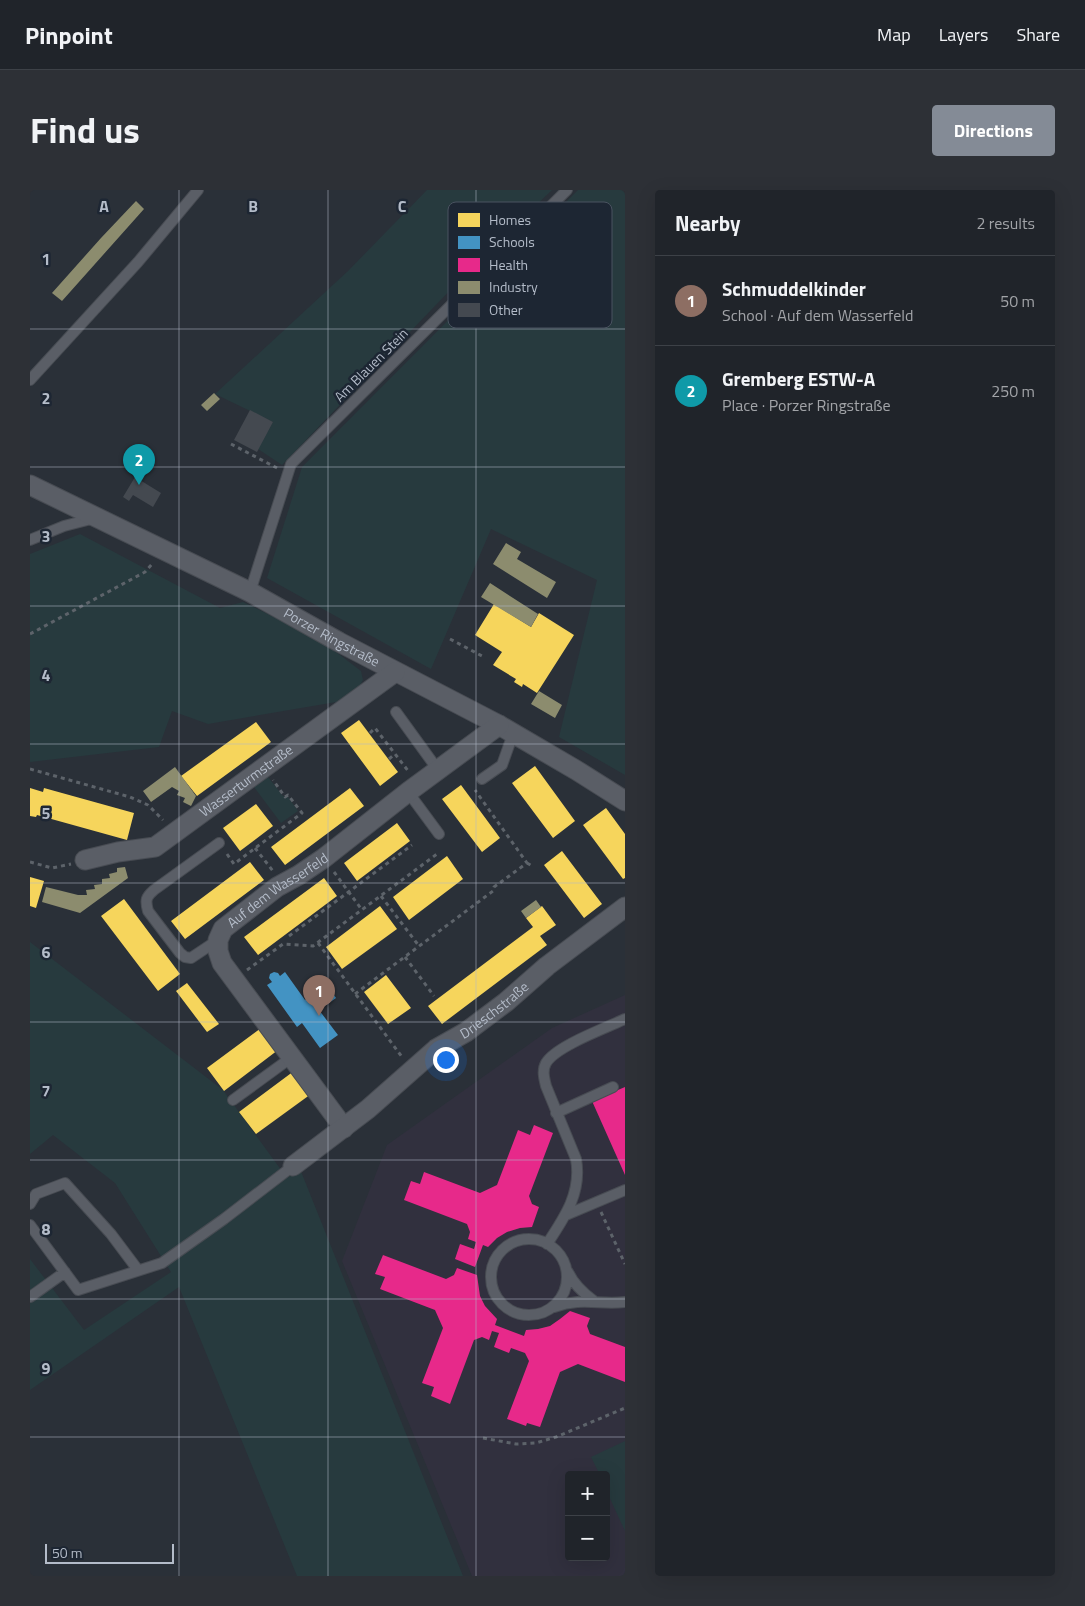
<!DOCTYPE html>
<meta charset="utf-8">
<style>
:root{--surface:#20242a;--page:#2d3036;--text:#f1f3f6;--muted:#a2a4a8;--line:#3d4147;--accent:#848b96}
body{margin:0;font-family:"Titillium Web",sans-serif;background:var(--page);color:var(--text)}
.controls{position:absolute;right:15px;bottom:15px;display:grid;overflow:hidden;border-radius:5px;box-shadow:0 5px 20px #0002}
.controls button{width:45px;height:45px;display:grid;place-items:center;padding:0;border:0;border-bottom:1px solid var(--line);background:var(--surface);color:var(--text);font:25px sans-serif}
.scale{position:absolute;left:15px;bottom:12px;width:129px;box-sizing:border-box;padding-left:5px;border:2px solid #b4bcc9;border-top:0;font-size:14px;line-height:18px;white-space:nowrap;color:#b4bcc9;-webkit-text-stroke:4px #1d2633;paint-order:stroke}
.you{position:absolute;left:415px;top:869px;width:18px;height:18px;margin:-12px;border:4px solid #fff;border-radius:50%;background:#1a73e8;box-shadow:0 0 0 8px #1a73e833}
.badge{display:grid;place-items:center;width:32px;height:32px;border-radius:50%;background:var(--accent);color:#fff;font-size:16px;font-weight:700}
.pin{position:absolute;translate:-50% -41px;filter:drop-shadow(0 1px 2px #0008)}
.pin::after{content:'';position:absolute;top:26px;width:18px;height:15px;background:inherit;clip-path:polygon(0 0,100% 0,50% 100%)}
.list{margin:0;padding:0;list-style:none}
h2{display:flex;justify-content:space-between;align-items:center;height:65px;margin:0;padding:0 20px;font-size:21px}
h2 small{font-size:16px;font-weight:400;color:var(--muted)}
.list li{display:grid;grid-template-columns:32px 1fr auto;gap:15px;align-items:center;box-sizing:border-box;height:90px;padding:0 20px;border-top:1px solid var(--line)}
.list b{display:block;font-size:19px;white-space:nowrap}
.list p{margin:0;font-size:16px;white-space:nowrap;color:var(--muted)}
.list em{font-size:16px;font-style:normal;color:var(--muted)}
.map{position:relative;flex:none;width:595px;height:1386px;overflow:hidden;border-radius:5px}
header{display:flex;align-items:center;gap:30px;box-sizing:border-box;height:70px;padding:0 25px;background:var(--surface);border-bottom:1px solid var(--line)}
header strong{font-size:24px}
nav{display:flex;gap:28px;margin-inline-start:auto;font-size:18px}
.intro{display:flex;align-items:center;justify-content:space-between;box-sizing:border-box;height:120px;padding:0 30px}
h1{margin:0;font-size:35px}
.button{padding:12px 22px;border-radius:5px;background:var(--accent);color:#fff;font-size:18px;font-weight:700}
main{display:flex;gap:30px;padding:0 30px}
aside{flex:1;background:var(--surface);border-radius:5px;box-shadow:0 5px 20px #0002}
.map>svg:first-child{display:block}
</style>
<header>
<strong>Pinpoint</strong>
<nav><a>Map</a><a>Layers</a><a>Share</a></nav>
</header>
<div class="intro"><h1>Find us</h1><a class="button">Directions</a></div>
<main>
<div class="map">
<svg width="595" height="1386" viewBox="0 0 595 1386">
<rect width="100%" height="100%" fill="#2a3038"/>
<path fill="#31303e" fill-rule="evenodd" d="M595,805v581h-153l-130,-315 45,-116 165,-117zM539,1285h37v82h-37z"/>
<path fill="#273a3e" d="M397,0h125l-70,67 -200,208 -24,-16 15,-27 -58,-28 133,-123z
M548,0h47v585l-66,-38 38,-157 -106,-51 -60,140 -164,-91 35,-111z
M50,344l140,74 23,-6 76,37 42,32 2,9 -5,9 -16,12 -134,23 -36,-13 -13,36 -129,15v-208z
M238,587l15,19 5,1 10,14 -17,12 -27,-36z
M0,752l193,148 64,88 13,-9 163,407h-166l-118,-289 -149,103v-131l54,71 87,-58 -56,-89 -62,-48 -23,19z
M595,1251v90l-19,-41v-15h-6l-9,-18z"/>
<path fill="#f6d55c" d="M464,414l37,23 8,-14 35,22 -37,58 -14,-9 -1,3 -8,-5 2,-3 -23,-14 9,-13 -27,-17z
M329,530l39,52 -18,14 -39,-53z
M226,532l15,20 -74,54 -16,-20z
M505,576l40,55 -22,17 -41,-55z
M431,595l39,53 -18,14 -40,-53z
M0,598l13,4 1,-4 90,25 -7,27 -90,-25 -1,2 -6,-1z
M320,598l14,18 -79,59 -14,-18z
M226,614l17,22 -33,25 -17,-23z
M576,618l19,26v44l-2,1 -40,-54z
M367,633l13,18 -53,40 -13,-18z
M532,661l40,53 -18,14 -40,-53z
M417,666l16,23 -54,41 -16,-23z
M220,672l14,18 -79,59 -14,-18z
M0,687l14,4 -8,27 -6,-2z
M294,688l13,18 -79,59 -14,-18z
M94,709l56,75 -22,17 -57,-75z
M350,716l17,23 -55,40 -16,-22z
M512,716l14,19 -16,11 7,9 -105,79 -14,-18 105,-79 -7,-9z
M356,785l25,33 -23,16 -24,-32z
M157,793l32,41 -12,8 -31,-41z
M231,838l17,22 -54,41 -17,-23z
M264,881l17,23 -55,40 -17,-22z"/>
<path fill="#4393c3" d="M244,782l4,1 2,3 5,-4 20,28 22,-15 9,13 -17,12 19,25 -18,13 -18,-25 -5,4 -30,-42 5,-3 -3,-4 1,-4z"/>
<path fill="#e7298a" d="M595,897v88l-33,-74z
M504,935l19,8 -24,63 3,8 7,3 -7,20 -12,1 -13,4 -10,6 -9,9 -5,-2 -8,22 -20,-8 5,-15 14,5 2,-7 -8,-3 2,-7 -3,-8 -63,-24 7,-19 9,3 4,-12 56,21 17,-8 21,-55 12,5z
M353,1065l63,24 8,-4 3,-7 20,7 3,21 5,10 12,13 -2,6 29,11 2,-6 12,-1 12,-3 10,-7 10,-8 20,7 -3,8 3,8 35,13v35l-47,-18 -18,8 -20,55 -13,-4 -1,3 -19,-7 22,-58 -4,-8 -14,-5 -2,5 -15,-6 5,-14 -7,-2 -3,9 -7,-3 -8,3 -24,64 -19,-8 3,-9 -12,-4 21,-55 -8,-18 -55,-21 5,-12 -10,-3z"/>
<path fill="#8c8c6e" d="M106,11l8,8 -82,92 -10,-8 49,-55z
M184,203l6,6 -13,12 -6,-6z
M476,353l15,9 -4,7 39,23 -9,16 -54,-34z
M460,393l48,31 -7,13 -50,-30z
M509,501l23,14 -7,13 -24,-14z
M145,577l21,29 -5,10 -8,-4 2,-4 -8,-3 2,-4 -7,-4 -21,15 -8,-11z
M95,677l3,11 -48,35 -38,-11 4,-15 32,8h9l-1,-5 9,-1 -1,-4 8,-1v-5l8,-1 -1,-4 8,-2v-4z
M506,710l5,7 -15,11 -5,-7z"/>
<path fill="#444950" d="M220,220l23,12 -16,30 -23,-12z
M105,287l26,16 -8,14 -20,-12 -4,6 -6,-4z"/>
<g fill="none" stroke-linecap="round" stroke-linejoin="round">
<g stroke="#484c53" stroke-width="12">
<path id="lane" d="M0,190l108,-118 60,-72
M0,350l34,-14 31,-8
M220,402l41,-128 276,-274
M366,522l42,58
M452,589l20,-14 11,-31
M378,602l31,42
M188,750l-27,18 -6,-1 -5,-4 -32,-42c-3,-11 -2,-14 6,-21l65,-47
M203,910l59,-43
M526,923l57,-26
M0,1014l6,-10 29,-11 46,51 27,36
M536,1025l59,-25
M0,1035l48,65 84,-27 62,-44 69,-53
M461 1087a38 38 0 1 1 76 0a38 38 0 1 1-76 0Z
M517,1054c18,-27 35,-52 29,-85l-30,-73c-2,-8 -4,-16 0,-23 10,-17 60,-35 79,-44
M538,1082c6,13 15,21 26,29
M0,1107l35,-25
M524,1117c28,-10 45,-2 71,-5"/>
</g>
<g stroke="#484c53" stroke-width="21">
<g id="street">
<path id="s1" d="M0,295l220,107 89,50 160,83 77,45 49,31"/>
<path id="s2" d="M55,670l33,-8 37,-5 240,-175"/>
<path id="s3" d="M314,938l-122,-165 -4,-12v-11l5,-11 54,-42 22,-12 25,-17 84,-66 91,-67"/>
<path id="s4" d="M263,976l75,-57 68,-60 30,-17 40,-30 41,-36 78,-59"/>
</g>
</g>
<path stroke="#5d636a" stroke-width="3" stroke-dasharray="4 4" stroke-linecap="butt" d="M201,254l46,24
M0,444l115,-62 7,-8
M420,449l32,17
M340,543l5,-5 34,44
M359,569l6,-5
M0,579l100,28 18,8 15,15
M225,658l18,23
M197,664l7,10 68,-51 -14,-18 -3,2 -12,-17
M0,672l22,6 19,-4
M497,673l5,3
M304,682l28,38
M351,706l38,50
M259,746l123,-91
M288,753l84,114
M375,767l29,39
M217,780l36,-26 30,2 124,-92
M325,804l138,-103 1,-4 33,-24 -52,-73
M571,1022l24,52
M453,1248l33,6 20,-1 20,-6 69,-29"/>
<use href="#lane" stroke="#5a5e66" stroke-width="10"/>
<use href="#street" stroke="#5a5e66" stroke-width="19"/>
</g>
<path fill="none" stroke="#b4bcc9" stroke-width="1" stroke-opacity="0.55" d="M149,0v1386M298,0v1386M446,0v1386M0,139h595M0,277h595M0,416h595M0,554h595M0,693h595M0,832h595M0,970h595M0,1109h595M0,1247h595"/>
<g text-anchor="middle" stroke-width="5" stroke-linejoin="round" paint-order="stroke">
<g font-size="14" fill="#b4bcc9" stroke="#1d2633">
<text transform="translate(341 175) rotate(-45)" y="5">Am Blauen Stein</text>
<text dy="5" stroke="none"><textPath href="#s1" startOffset="338">Porzer Ringstraße</textPath></text>
<text dy="5" stroke="none"><textPath href="#s2" startOffset="184">Wasserturmstraße</textPath></text>
<text dy="5" stroke="none"><textPath href="#s3" startOffset="308">Auf dem Wasserfeld</textPath></text>
<text dy="5" stroke="none"><textPath href="#s4" startOffset="255">Drieschstraße</textPath></text>
</g>
</g>
<rect x="418" y="12" width="164" height="126" rx="8" fill="#1d2633" stroke="#4a5360" stroke-width="1"/>
<rect x="428" y="23" width="22" height="14" fill="#f6d55c"/>
<rect x="428" y="46" width="22" height="13" fill="#4393c3"/>
<rect x="428" y="68" width="22" height="14" fill="#e7298a"/>
<rect x="428" y="91" width="22" height="13" fill="#8c8c6e"/>
<rect x="428" y="113" width="22" height="14" fill="#444950"/>
<g font-size="14" fill="#b4bcc9">
<text x="459" y="35">Homes</text>
<text x="459" y="57">Schools</text>
<text x="459" y="80">Health</text>
<text x="459" y="102">Industry</text>
<text x="459" y="125">Other</text>
</g>
<g font-size="16" text-anchor="middle" font-weight="bold" fill="#b4bcc9" stroke="#1d2633" stroke-width="5" stroke-linejoin="round" paint-order="stroke">
<text x="74" y="22">A</text>
<text x="223" y="22">B</text>
<text x="372" y="22">C</text>
<text x="16" y="75">1</text>
<text x="16" y="214">2</text>
<text x="16" y="352">3</text>
<text x="16" y="491">4</text>
<text x="16" y="629">5</text>
<text x="16" y="768">6</text>
<text x="16" y="907">7</text>
<text x="16" y="1045">8</text>
<text x="16" y="1184">9</text>
</g>
</svg>
<div class="controls">
<button>+</button>
<button>−</button>
</div>
<div class="scale">50 m</div>
<div class="you"></div>
<div class="pin badge" style="left:289px;top:826px;background:#8d6e63">1</div>
<div class="pin badge" style="left:109px;top:295px;background:#0f9aa8">2</div>
</div>
<aside>
<h2>Nearby<small>2 results</small></h2>
<ul class="list">
<li><span class="badge" style="background:#8d6e63">1</span><div><b>Schmuddelkinder</b><p>School · Auf dem Wasserfeld</p></div><em>50 m</em></li>
<li><span class="badge" style="background:#0f9aa8">2</span><div><b>Gremberg ESTW-A</b><p>Place · Porzer Ringstraße</p></div><em>250 m</em></li>
</ul>
</aside>
</main>
